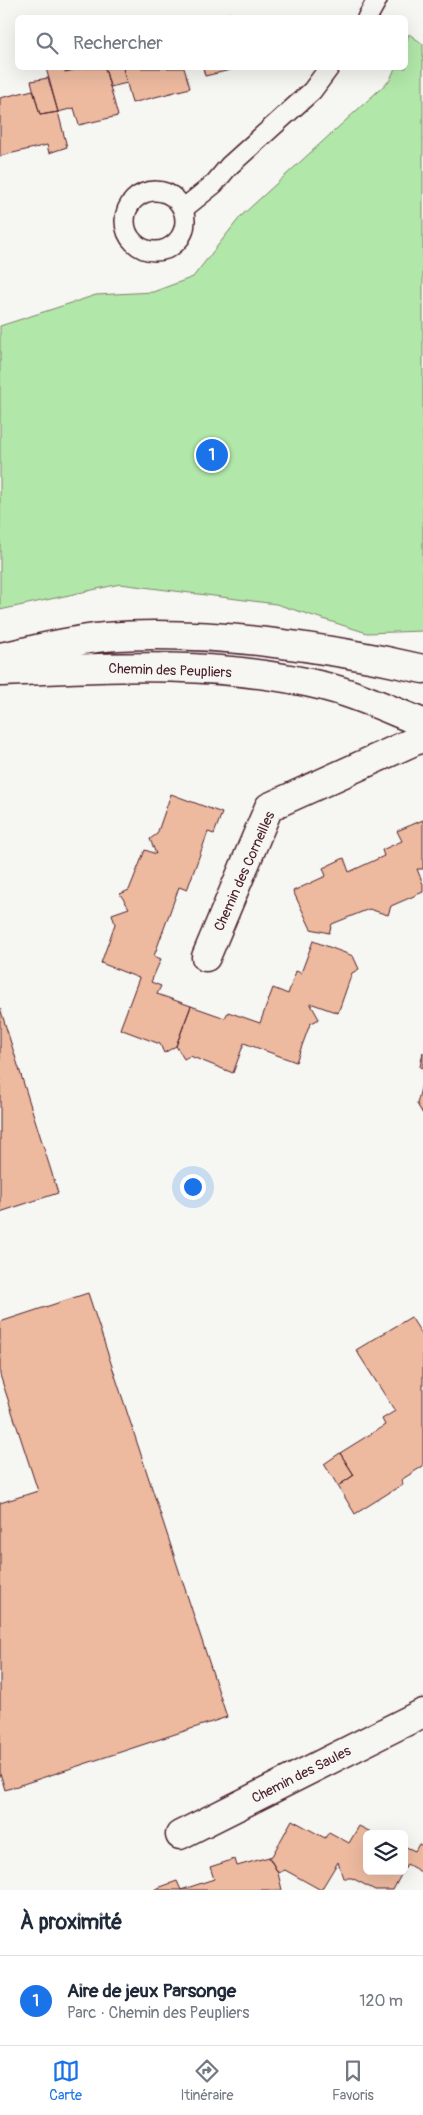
<!DOCTYPE html>
<html lang="fr">
<meta charset="utf-8">
<style>
:root{--surface:#fff;--page:#f6f6f7;--text:#1f2937;--muted:#747a83;--line:#e0e1e3;--accent:#1a73e8}
body{margin:0;font-family:Pangolin,sans-serif;background:var(--page);color:var(--text)}
.controls{position:absolute;right:15px;bottom:15px;display:grid;overflow:hidden;border-radius:8px;box-shadow:0 5px 20px #0002}
.controls button{width:45px;height:45px;display:grid;place-items:center;padding:0;border:0;border-bottom:1px solid var(--line);background:var(--surface);color:var(--text);font:25px sans-serif}
.you{position:absolute;left:192px;top:1186px;width:18px;height:18px;margin:-12px;border:4px solid #fff;border-radius:50%;background:#1a73e8;box-shadow:0 0 0 8px #1a73e833}
.badge{display:grid;place-items:center;width:32px;height:32px;border-radius:50%;background:var(--accent);color:#fff;font-size:16px;font-weight:700}
.pin{position:absolute;translate:-50% -50%;border:2px solid #fff;box-shadow:0 1px 5px #0006}
.list{margin:0;padding:0;list-style:none}
h2{display:flex;justify-content:space-between;align-items:center;height:65px;margin:0;padding:0 20px;font-size:21px}
h2 small{font-size:16px;font-weight:400;color:var(--muted)}
.list li{display:grid;grid-template-columns:32px 1fr auto;gap:15px;align-items:center;box-sizing:border-box;height:90px;padding:0 20px;border-top:1px solid var(--line)}
.list b{display:block;font-size:19px;white-space:nowrap}
.list p{margin:0;font-size:16px;white-space:nowrap;color:var(--muted)}
.list em{font-size:16px;font-style:normal;color:var(--muted)}
.icon{flex:none;width:28px;height:28px;fill:none;stroke:currentColor;stroke-width:2;stroke-linecap:round;stroke-linejoin:round}
.map{position:relative;flex:none;width:423px;height:1890px;overflow:hidden}
.search{position:absolute;background:var(--surface);box-shadow:0 5px 20px #0002;left:15px;right:15px;top:15px;height:55px;display:flex;align-items:center;gap:12px;box-sizing:border-box;padding:0 18px;border-radius:8px;color:var(--muted);font-size:19px}
.sheet{height:155px;background:var(--surface)}
nav{display:flex;justify-content:space-around;align-items:center;box-sizing:border-box;height:70px;border-top:1px solid var(--line);background:var(--surface);font-size:14px;color:var(--muted)}
nav a{display:grid;justify-items:center;gap:2px}
nav .on{color:var(--accent)}
.map>svg:first-child{display:block}
</style>
<div class="map">
<svg width="423" height="1890" viewBox="0 0 423 1890">
<rect width="100%" height="100%" fill="#f6f6f2"/>
<filter id="ink" filterUnits="userSpaceOnUse"><feTurbulence type="fractalNoise" baseFrequency=".02" numOctaves="2"/><feDisplacementMap in="SourceGraphic" scale="10" xChannelSelector="R" yChannelSelector="G"/><feConvolveMatrix kernelMatrix="1 2 1 2 8 2 1 2 1" color-interpolation-filters="sRGB"/></filter>
<g filter="url(#ink)">
<path fill="#b1e7a9" stroke="#7e836a" d="M409,34l14,10v587l-56,2 -91,-29 -156,-20 -120,26v-284l96,-31 57,-3 40,-15 48,-61 149,-136 5,-12h11v-25z"/>
<path fill="#edba9f" stroke="#4a1f2b" d="M230,13l1,5h-20z
M46,68h18l1,4 20,-4h20l13,48 -39,9 -5,-17 -16,4z
M105,68h18l4,15 -17,4z
M123,68h61l6,20 -58,15z
M203,68h36l-34,8z
M48,78l10,34 -18,3 -9,-34z
M33,90l7,25 18,-3 9,35 -18,6 -2,-8 -47,11v-58z
M171,794l51,19 -8,21 -6,-2 -21,58 -8,-3 -25,69 7,3 -10,23 10,4 -4,8 34,12 -15,40 -12,7 -4,-9 -40,-15 19,-51 -38,-15 14,-39 -3,-10 17,-6 -9,-14 9,-4 16,-40 11,4 -6,-15 7,-5z
M423,820v49h-6l6,15v8l-32,14 -3,9 -19,-6 -37,15 -3,9 -18,-4 -18,-38 33,-15 -3,-8 21,-10 5,14 35,-16 -2,-6 20,-9 -5,-10z
M313,941l40,15 6,13 -7,4 -14,40 -28,-10 9,16 -9,5 -14,38 -52,-19 -11,30 -43,-17 -6,3 -8,-13 15,-40 34,12 3,-6 32,11 13,-35 15,6 8,-23 5,2z
M0,1008l58,185 -58,19z
M423,1052v16l-3,-1z
M423,1080v34l-6,-10z
M88,1293l139,424 -222,73 -5,-17v-270l38,-12 -38,-116v-53z
M411,1317l12,19v130l-22,14 2,4 -48,30 -17,-28 16,-11 -14,-22 45,-28 -3,-6 13,-8 -39,-61z
M340,1453l14,22 -16,11 -14,-22z
M292,1820l33,18 4,-6 20,11 10,-17 16,8h-8v37h36l-10,19h-18l-23,-12h-9l-5,-16 -17,28 -36,-20 -7,3 -9,-16 3,-1z
M419,1844l4,2v27l-16,-9 -3,5v-23l11,5z
M269,1857l9,16 4,17h-101l33,-11 -4,-12 25,-8 2,7z
M177,1881l4,9h-26v-1z"/>
<g fill="none" stroke-linecap="round" stroke-linejoin="round">
<g stroke="#4a1f2b" stroke-width="22">
<path id="service" d="M367,18l10,-18
M125 221a30 30 0 1 1 60 0a30 30 0 1 1-60 0Z
M183,209l31,-25 15,-18 83,-75 17,-23"/>
</g>
<g stroke="#4a1f2b" stroke-width="31">
<path id="minor" d="M206,957l63,-150 150,-68 4,-10
M180,1835l243,-122"/>
</g>
<g stroke="#4a1f2b" stroke-width="31">
<path id="tertiary" d="M0,657c34,-7 70,-17 105,-20 98,-8 222,10 318,32
M0,672c108,-5 217,-12 323,14 34,8 67,24 100,37"/>
</g>
<use href="#service" stroke="#f6f6f2" stroke-width="19"/>
<use href="#minor" stroke="#f6f6f2" stroke-width="28"/>
<use href="#tertiary" stroke="#f6f6f2" stroke-width="28"/>
</g>
</g>
<g text-anchor="middle" stroke-width="4.5" stroke-linejoin="round" paint-order="stroke">
<g font-size="14" fill="#4a1f2b" stroke="#f6f6f2">
<text transform="translate(170 670) rotate(2)" y="5">Chemin des Peupliers</text>
<text transform="translate(244 871) rotate(-66)" y="5">Chemin des Corneilles</text>
<text transform="translate(301 1774) rotate(-27)" y="5">Chemin des Saules</text>
</g>
</g>
</svg>
<div class="controls">
<button><svg class="icon" aria-label="layers" viewBox="0 0 24 24"><path d="M12 4l9 5-9 5-9-5zM3 14l9 5 9-5"/></svg></button>
</div>
<div class="you"></div>
<div class="pin badge" style="left:212px;top:455px">1</div>
<div class="search"><svg class="icon" aria-label="search" viewBox="0 0 24 24"><circle cx="10" cy="10" r="6"/><path d="M15 15l6 6"/></svg>Rechercher</div>
</div>
<section class="sheet">
<h2>À proximité<small></small></h2>
<ul class="list">
<li><span class="badge">1</span><div><b>Aire de jeux Parsonge</b><p>Parc · Chemin des Peupliers</p></div><em>120 m</em></li>
</ul>
</section>
<nav>
<a class="on"><svg class="icon" aria-label="map" viewBox="0 0 24 24"><path d="M3 6l6-2 6 2 6-2v14l-6 2-6-2-6 2zM9 4v14M15 6v14"/></svg>Carte</a>
<a><svg class="icon" aria-label="directions" viewBox="0 0 24 24"><path d="M12 3l9 9-9 9-9-9zM9 14v-3h6M13 9l2 2-2 2"/></svg>Itinéraire</a>
<a><svg class="icon" aria-label="saved" viewBox="0 0 24 24"><path d="M7 4h10v16l-5-4-5 4z"/></svg>Favoris</a>
</nav>
